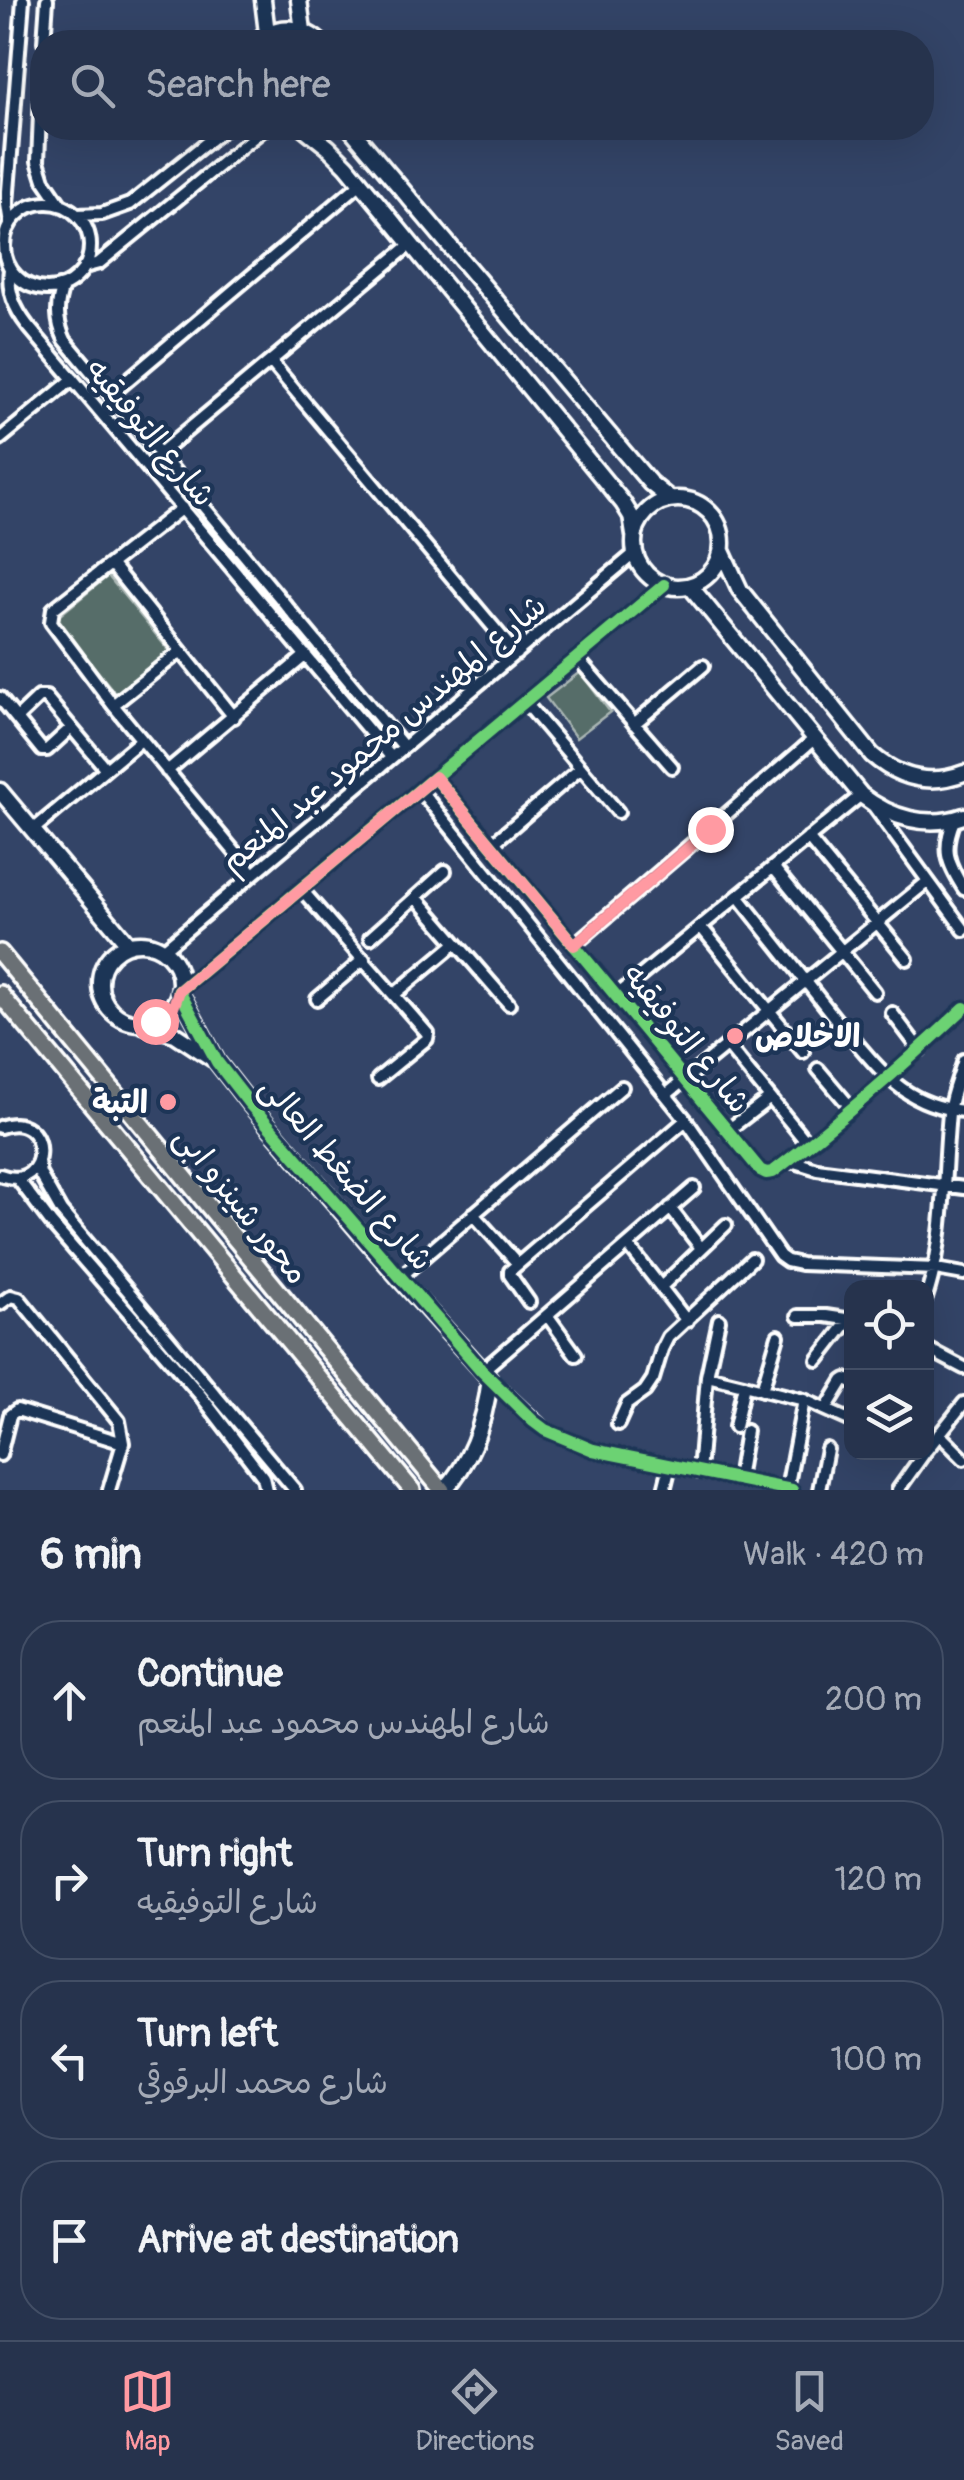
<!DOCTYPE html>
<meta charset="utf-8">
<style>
:root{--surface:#26334d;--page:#2e3b54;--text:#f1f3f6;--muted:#a4aab6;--line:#424e65;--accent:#ff9aa2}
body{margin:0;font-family:Pangolin,"Playpen Sans Arabic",sans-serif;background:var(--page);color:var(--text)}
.controls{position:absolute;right:30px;bottom:30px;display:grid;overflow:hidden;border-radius:20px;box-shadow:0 10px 40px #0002}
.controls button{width:90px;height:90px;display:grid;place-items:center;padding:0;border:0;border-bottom:2px solid var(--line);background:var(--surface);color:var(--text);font:50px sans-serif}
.stop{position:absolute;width:30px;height:30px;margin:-22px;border:8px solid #ff9aa2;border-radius:50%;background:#fff}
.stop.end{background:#ff9aa2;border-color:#fff;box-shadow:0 2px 10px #0008}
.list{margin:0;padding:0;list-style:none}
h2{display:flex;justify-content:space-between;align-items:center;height:130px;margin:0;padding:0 40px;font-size:42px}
h2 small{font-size:32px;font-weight:400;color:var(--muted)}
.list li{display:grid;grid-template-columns:65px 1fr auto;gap:30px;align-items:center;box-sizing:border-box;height:160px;margin:0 20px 20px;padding:0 20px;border:2px solid var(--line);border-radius:40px}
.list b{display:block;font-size:38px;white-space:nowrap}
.list p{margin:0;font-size:32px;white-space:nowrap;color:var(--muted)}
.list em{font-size:32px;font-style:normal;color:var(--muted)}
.icon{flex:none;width:55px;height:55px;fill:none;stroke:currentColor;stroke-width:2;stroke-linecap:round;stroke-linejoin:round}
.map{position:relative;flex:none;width:964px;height:1490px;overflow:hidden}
.search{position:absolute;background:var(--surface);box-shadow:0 10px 40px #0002;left:30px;right:30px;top:30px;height:110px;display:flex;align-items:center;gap:25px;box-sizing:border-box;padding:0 35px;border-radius:40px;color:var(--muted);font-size:38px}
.sheet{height:850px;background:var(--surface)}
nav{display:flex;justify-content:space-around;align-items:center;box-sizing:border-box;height:140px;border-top:2px solid var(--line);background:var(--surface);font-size:28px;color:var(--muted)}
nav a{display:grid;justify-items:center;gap:5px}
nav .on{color:var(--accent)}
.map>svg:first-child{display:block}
</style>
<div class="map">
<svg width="964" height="1490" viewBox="0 0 964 1490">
<rect width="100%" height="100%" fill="#334467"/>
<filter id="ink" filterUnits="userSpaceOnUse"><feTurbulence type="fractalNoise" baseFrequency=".01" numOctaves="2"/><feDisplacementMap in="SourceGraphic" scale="20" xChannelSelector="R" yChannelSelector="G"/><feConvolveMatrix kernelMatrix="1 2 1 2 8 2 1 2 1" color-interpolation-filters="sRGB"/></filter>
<g filter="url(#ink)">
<path fill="#566d69" stroke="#aab6b4" stroke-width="2.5" d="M108,576l62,76 -53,43 -62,-76z
M580,672l30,40 -34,26 -30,-40z"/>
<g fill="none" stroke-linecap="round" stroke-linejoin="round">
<g stroke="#fff" stroke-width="18">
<path id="street" d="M44,42l3,-42
M42,67l-4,94 6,19 17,25
M4 246a43 43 0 1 1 86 0a43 43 0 1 1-86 0Z
M77,215l25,-1 28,-10 95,-76
M10,224l-3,-20 16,-204
M84,267l15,-4 166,-135
M10,269c-3,22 4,39 18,57l363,431
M63,286c-7,20 -7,35 2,54l339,407
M271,362l245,292
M110,395l251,-212
M0,439l73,-60
M159,454l252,-210
M182,508l-129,101 -2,13 62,83 140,169
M111,564l123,153
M577,658l95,109
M0,698l42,52h5l24,-22
M525,702l93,110
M113,705l68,-54
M17,718l22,-21h7l60,72
M634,724l69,-58
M167,771l139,-116
M435,777l325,393 6,3 7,-1c67,-51 130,-106 191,-164
M420,790l266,330 94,136 7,5 14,3 135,5 28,5
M872,804l92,126
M954,820c-12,29 -7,43 10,69
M33,830l108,-90
M808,838l99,121
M491,845l90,-77
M773,867l102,125
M301,889l127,145 -1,5 -49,40
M738,896l100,126
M416,897l93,107
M701,927l102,125
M370,938l75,-67
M574,945l240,-206
M163,950l472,-397
M179,991l485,-406
M395,994l61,-51
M616,996l245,-201
M317,999l47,-40
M892,1013l28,37
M855,1041c32,38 56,65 109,70
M727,1045l81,99
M818,1069l34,40
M666,1095l261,-213
M0,1127c52,-19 53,67 0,48
M727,1131l43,-33
M788,1160l29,9 147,19
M38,1162l2,12 21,37 234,279
M17,1178l34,45 150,173 62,81 3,13
M670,1208l31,40
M473,1214l45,50
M628,1245l59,76
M399,1278l223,-191
M661,1287l65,-62
M926,1298c20,-61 17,-123 23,-185 2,-18 10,-36 15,-53
M529,1302l-19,-27v-4l176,-151
M0,1304l11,-8 8,2 100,123 4,22 -14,47
M547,1315l29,40
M798,1316h28l26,4
M926,1348l38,20
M818,1360l31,-40
M482,1371l212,-183
M707,1376l97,24 45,20
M490,1379l55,51 48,20 199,40
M762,1390l16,-54
M826,1409l17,-28 3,-2 6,3
M618,1424l9,-20 18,-13 8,-12 9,-30 6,-12 84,-78
M735,1427l9,-42
M939,1434l25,25
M926,1451l38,-48
M0,1455l10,-40 7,-5 106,33
M699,1472l8,-96 12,-56
M738,1479l8,-48
M787,1489l17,-89
M664,1490l6,-24
M819,1490l8,-41
M898,1490l27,-38"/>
</g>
<g stroke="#fff" stroke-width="21">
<path id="secondary" d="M263,0l4,33
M299,0l4,31
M255,42c21,-18 44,-18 65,0
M304,128l24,19 19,19 276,337 8,13 3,19
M350,128l300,355 20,16
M634 543a44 44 0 1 1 88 0a44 44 0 1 1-88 0Z
M722,551l18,39 132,165c27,23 58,31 92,18
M690,586l171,209c30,23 66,34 103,21
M0,791l129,154
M100 983a40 40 0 1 1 80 0a40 40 0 1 1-80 0Z
M179,991l38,71 32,41 150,175 91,101c-5,41 -17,81 -46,111
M143,1025l32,9 38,25"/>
</g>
<g stroke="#fff" stroke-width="22">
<path id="primary" d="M0,953l442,537
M0,994l412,496"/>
</g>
<use href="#street" stroke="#1d3557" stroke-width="10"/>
<use href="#secondary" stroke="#1d3557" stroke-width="14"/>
<use href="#primary" stroke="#6a7074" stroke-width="15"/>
<g stroke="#1d3557" stroke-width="19">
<path id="cycleway" d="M664,585l-485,406 38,71 32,41 233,268 51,50 12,9 48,20 199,40
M435,777l325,393 6,3 7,-1c67,-51 130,-106 191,-164"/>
</g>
<use href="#cycleway" stroke="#6cd273" stroke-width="12"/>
</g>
</g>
<g fill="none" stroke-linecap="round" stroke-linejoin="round" filter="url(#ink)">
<path stroke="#ff9aa2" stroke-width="12" d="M155,1021l19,-16 5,-14 256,-214 139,168 136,-116"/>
</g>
<g fill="#ff9aa2" stroke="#1d3557" stroke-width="4">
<circle cx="735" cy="1036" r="10"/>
<circle cx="168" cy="1102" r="10"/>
</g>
<g text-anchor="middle" stroke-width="9" stroke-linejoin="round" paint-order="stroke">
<g font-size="32" fill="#fff" stroke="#1d3557">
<text transform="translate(151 432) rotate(50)" y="11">شارع التوفيقيه</text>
<text transform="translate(383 733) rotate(-40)" y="11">شارع المهندس محمود عبد المنعم</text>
<text transform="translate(687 1038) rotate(51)" y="11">شارع التوفيقيه</text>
<text transform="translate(347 1173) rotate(49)" y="11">شارع الضغط العالى</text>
<text transform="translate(242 1205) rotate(51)" y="11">محور شينزو ابى</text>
</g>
<g font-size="32" font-weight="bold" fill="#fff" stroke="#1d3557" text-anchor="start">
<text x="755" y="1047">الاخلاص</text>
<text x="148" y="1113" text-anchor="end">التبة</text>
</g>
</g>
</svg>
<div class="controls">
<button><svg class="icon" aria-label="locate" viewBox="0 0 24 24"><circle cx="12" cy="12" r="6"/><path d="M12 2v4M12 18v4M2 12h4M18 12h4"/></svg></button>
<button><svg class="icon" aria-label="layers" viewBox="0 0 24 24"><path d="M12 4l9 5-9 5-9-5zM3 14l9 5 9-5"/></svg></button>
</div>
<div class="stop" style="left:155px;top:1021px"></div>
<div class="stop end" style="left:710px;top:829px"></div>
<div class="search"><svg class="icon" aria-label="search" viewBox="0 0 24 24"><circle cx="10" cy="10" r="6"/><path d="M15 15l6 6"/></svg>Search here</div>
</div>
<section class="sheet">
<h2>6 min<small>Walk · 420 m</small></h2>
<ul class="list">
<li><svg class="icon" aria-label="ahead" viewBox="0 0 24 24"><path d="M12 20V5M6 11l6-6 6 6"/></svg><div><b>Continue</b><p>شارع المهندس محمود عبد المنعم</p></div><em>200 m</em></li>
<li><svg class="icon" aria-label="right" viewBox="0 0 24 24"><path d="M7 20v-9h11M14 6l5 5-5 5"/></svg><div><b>Turn right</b><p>شارع التوفيقيه</p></div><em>120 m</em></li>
<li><svg class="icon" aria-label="left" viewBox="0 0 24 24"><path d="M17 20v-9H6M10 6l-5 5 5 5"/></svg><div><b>Turn left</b><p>شارع محمد البرقوقي</p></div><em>100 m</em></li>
<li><svg class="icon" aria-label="arrive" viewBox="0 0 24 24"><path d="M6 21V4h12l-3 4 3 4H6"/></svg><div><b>Arrive at destination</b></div></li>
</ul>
</section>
<nav>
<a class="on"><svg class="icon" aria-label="map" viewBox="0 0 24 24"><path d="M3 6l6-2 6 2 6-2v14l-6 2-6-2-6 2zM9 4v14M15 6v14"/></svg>Map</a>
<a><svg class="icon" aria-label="directions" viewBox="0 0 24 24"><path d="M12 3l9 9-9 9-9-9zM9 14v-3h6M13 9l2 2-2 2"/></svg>Directions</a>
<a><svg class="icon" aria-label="saved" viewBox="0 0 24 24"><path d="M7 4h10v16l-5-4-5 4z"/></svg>Saved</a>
</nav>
